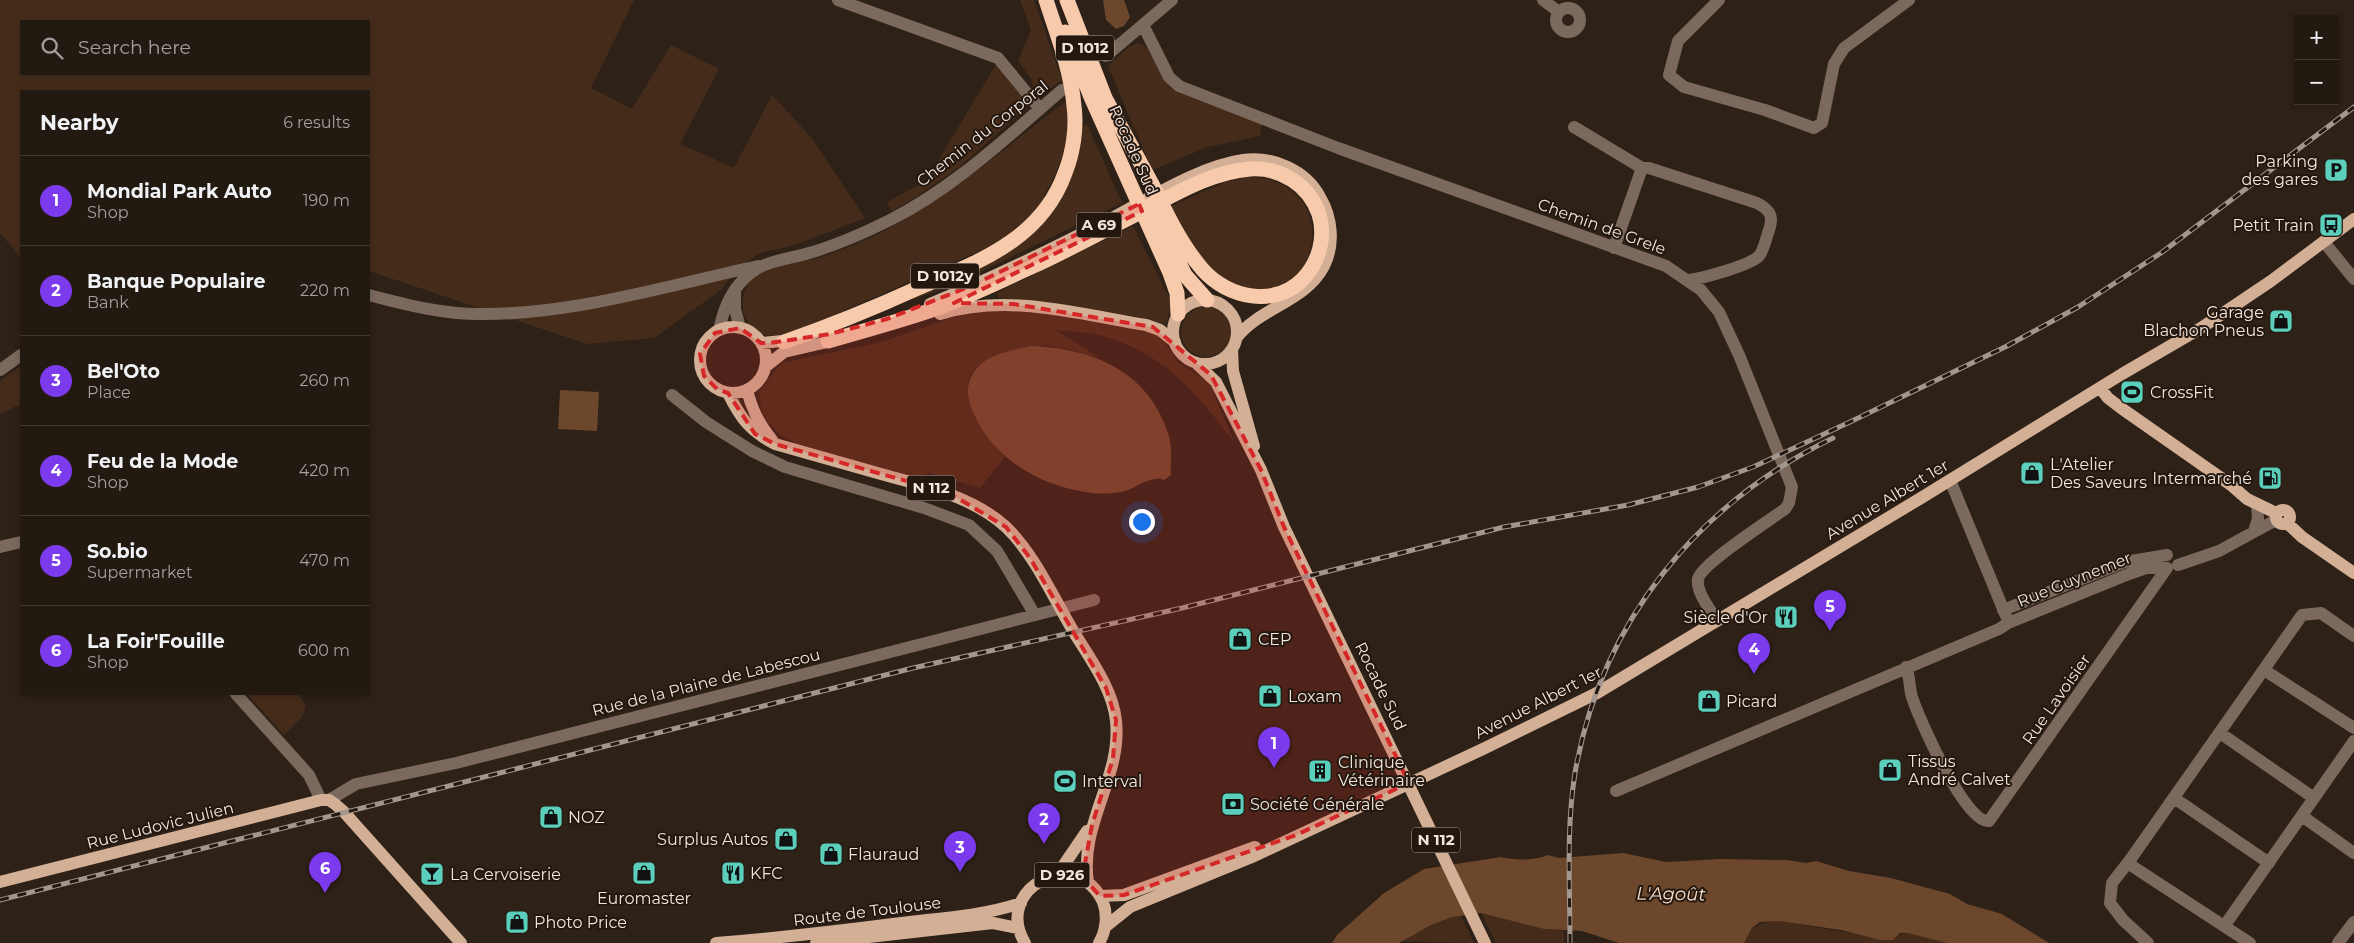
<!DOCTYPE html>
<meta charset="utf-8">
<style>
:root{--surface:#221911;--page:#2a221a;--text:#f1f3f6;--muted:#a2a09f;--line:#3f3831;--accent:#7c3aed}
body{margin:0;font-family:Montserrat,sans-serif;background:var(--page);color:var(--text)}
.controls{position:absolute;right:15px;top:15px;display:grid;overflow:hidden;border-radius:0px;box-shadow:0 2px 8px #0003}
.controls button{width:45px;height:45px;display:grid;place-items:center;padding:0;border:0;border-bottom:1px solid var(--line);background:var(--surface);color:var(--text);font:25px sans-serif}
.you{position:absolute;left:1141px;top:521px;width:18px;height:18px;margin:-12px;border:4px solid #fff;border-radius:50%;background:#1a73e8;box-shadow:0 0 0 8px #1a73e833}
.badge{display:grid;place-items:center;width:32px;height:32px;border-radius:50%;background:var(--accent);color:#fff;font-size:16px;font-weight:700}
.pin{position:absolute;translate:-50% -41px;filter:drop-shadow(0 1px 2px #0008)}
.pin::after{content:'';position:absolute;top:26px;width:18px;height:15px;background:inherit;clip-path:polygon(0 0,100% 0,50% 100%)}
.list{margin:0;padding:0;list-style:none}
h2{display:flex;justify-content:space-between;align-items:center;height:65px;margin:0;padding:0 20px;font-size:21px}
h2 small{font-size:16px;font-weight:400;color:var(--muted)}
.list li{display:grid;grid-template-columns:32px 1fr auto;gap:15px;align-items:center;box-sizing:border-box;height:90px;padding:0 20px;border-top:1px solid var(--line)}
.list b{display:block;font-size:19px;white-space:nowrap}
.list p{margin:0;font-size:16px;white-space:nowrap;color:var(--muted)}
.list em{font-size:16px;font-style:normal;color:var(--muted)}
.icon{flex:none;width:28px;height:28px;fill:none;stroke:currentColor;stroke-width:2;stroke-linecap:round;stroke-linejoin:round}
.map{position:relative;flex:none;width:2354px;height:943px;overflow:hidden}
.search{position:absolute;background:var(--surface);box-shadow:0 2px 8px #0003;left:20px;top:20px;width:350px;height:55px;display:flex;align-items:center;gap:12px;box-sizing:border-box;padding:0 18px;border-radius:0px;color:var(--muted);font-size:19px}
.panel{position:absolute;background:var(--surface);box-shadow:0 2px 8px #0003;left:20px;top:90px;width:350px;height:605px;border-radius:0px}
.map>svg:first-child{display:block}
</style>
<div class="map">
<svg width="2354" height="943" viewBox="0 0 2354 943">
<rect width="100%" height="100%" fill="#2e2117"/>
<path fill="#452c1a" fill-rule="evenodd" d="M0,0h634l-43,88 41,21 39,-64 48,24 -39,75 54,24 38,-73 39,42 54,81 -70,27 -35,8 -22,15 -17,22 -67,48 -67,6 -218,-73v-180h-348v167l-21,-25zM21,21h348v53h-348z
M1020,0h14l28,80c-10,7 -17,15 -29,9l-1,-9 -14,-19 13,-31z
M1137,43c18,4 24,31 34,45l91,35 -2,13 -52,11 -56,23 -44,-104 21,-19z
M997,63l30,39 -1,6 -67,59 -43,30 -24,14 -5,-9 39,-21z
M1067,100l3,28 -3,24 -4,1 -8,23 -18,33 -24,24 -31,17 -164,72v2c-15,4 -37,14 -52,11 -25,-6 -30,-38 -14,-55 18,-18 51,-16 75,-25 20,-7 43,-16 62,-27 65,-35 120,-83 178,-128z
M1087,124l35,79 -171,83 -77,27 150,-72 58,-115z
M1249,177c7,1 16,1 23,3 78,27 33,146 -47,100 -26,-14 -41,-49 -56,-73l56,-25z
M1133,226l36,71 2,9 -5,18 -140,-24 -28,-2v-6z
M1181 332a25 25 0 1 1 50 0a25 25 0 1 1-50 0Z
M990,309l30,1 128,20 12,5 18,27 31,20 25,60c-37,-48 -68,-87 -128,-105 -15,-5 -34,-5 -50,-7l46,29c-21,-6 -49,-17 -72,-12 -9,1 -19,6 -29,10 -6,2 -16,3 -21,7 -32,24 7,74 25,93l-25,31 -51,-15 -15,5 -117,-34 -18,-10 -11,-12 -7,-12 -2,-18 22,-29 101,-21 71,-25z
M21,366v38l-21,10v-33z
M247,694h51l8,12 -4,11 -18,18z
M1481,913l63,16 20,2v12h-68z
M1460,914l14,29 -73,-2 28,-15z
M1779,921l114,19c13,-15 38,-1 54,3h-203c8,-18 16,-21 35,-22z"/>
<path fill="#6c472c" d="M1103,0h21l6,17 -6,9 -8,3 -10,-9z
M1031,346c61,2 117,25 137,87 5,14 2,29 3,42l-7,5c-13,-5 -26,7 -39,11 -11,3 -23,3 -34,2 -50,-6 -98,-34 -118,-81 -5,-12 -8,-24 -1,-37 11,-21 38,-24 59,-29z
M560,390l39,2 -2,39 -39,-2z
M1623,853l43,9 55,-3 66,1 19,3 10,-2 33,10 42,7 59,16 17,10 35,10 47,29h-102l-39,-10h-8l-7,7h-13l-39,-10 -62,-9 -19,1 -8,6 -8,15h-125l-37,-12 -38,-2 -63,-16 -29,4 -23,9 -30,17h-67l5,-8 47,-42 40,-24 77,-12c14,3 34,4 47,-2l11,3z"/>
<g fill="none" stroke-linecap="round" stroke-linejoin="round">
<path stroke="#7b695d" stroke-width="12" d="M838,0l160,58 42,51
M1543,0l16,12
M1719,0l-41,41 -9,34 15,12 81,23 49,18 8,-5 12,-59 10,-16 65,-48
M1556 20a12 12 0 1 1 24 0a12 12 0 1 1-24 0Z
M1143,25l26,52 10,9 159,62 328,118 35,24 18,22 20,43 53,132 -3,16 -4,6c-15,11 -84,55 -87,70 -2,14 13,31 19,42
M1106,56l66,-56
M1574,127l68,41h7l108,35c13,7 17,13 12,27 -3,8 -5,20 -10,26 -10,10 -56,22 -70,24
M2324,242l30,37
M1614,248l28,-80
M735,292v17l5,19
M369,295c37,10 77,20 116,19 90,0 185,-29 273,-48
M719,330c5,-23 13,-43 33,-58 16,-12 38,-13 57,-19 28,-8 55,-20 81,-33 64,-32 118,-84 172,-130
M0,370l21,-15
M672,395l34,27 46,29 33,16 139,41 45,17 28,26 38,64
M1950,480l56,136
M2254,531l4,-12 -1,-14
M0,547l21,-5
M2178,565l41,-14 57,-31
M2003,610l122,-48 42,-7
M1906,667c4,9 3,20 6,30 7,22 54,128 77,124l178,-253
M2264,670l90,58
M236,694l73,81 12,25
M2220,733l94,65
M1616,791l383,-162 9,-6 121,-49 17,-6h21
M2174,798l95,65
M329,800l27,-16 100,-21 638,-163
M2302,816l52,37
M2130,860l-18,23 -2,20 13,17 25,23
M2225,925l129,-184
M2250,943l-118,-77 -2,-6 172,-245 19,-2 33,23
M2338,943l16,-21"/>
<path stroke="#d3af95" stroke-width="12" d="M1173 332a32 32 0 1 1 64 0a32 32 0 1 1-64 0Z
M930,304c61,-25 122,-55 182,-86 38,-20 88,-52 131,-58 30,-4 63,10 77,37 12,20 15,47 4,69 -19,36 -63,41 -87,71
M940,314c68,-21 138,0 206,11l14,5 15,12
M700 360a33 33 0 1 1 66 0a33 33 0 1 1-66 0Z
M761,343l31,-3
M1232,349l1,22 21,75
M1196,363l20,19 45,88 23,57 201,416
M765,367l19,-15 52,-12
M2100,388l8,10 13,10 110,77 16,14 29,14
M747,390c5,20 12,34 25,50
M728,393c13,26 22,38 47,51 36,10 71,20 106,30 43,12 91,22 125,53 28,27 46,68 66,102 16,27 41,59 44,92 6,57 -37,102 -28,162
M2276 517a7 7 0 1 1 14 0a7 7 0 1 1-14 0Z
M2287,523l15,14 52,36
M1057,875l30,-44
M0,882l321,-82h8l6,4 9,8 117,131
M1100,896l24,-1 131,-48
M1105,927l25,-20 122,-50 231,-108 114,-56 324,-195 201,-124 79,-46 70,-47 83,-62
M716,943c62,-5 123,-12 185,-20 40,-5 81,-7 120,-20
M816,943l177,-20 25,5
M1025,943c-33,-55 52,-98 78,-41 5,13 3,29 -4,41"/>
<path stroke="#f7caac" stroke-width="15" d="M1067,0l40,103
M1065,32l26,65 79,176 7,20 1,21
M1151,205l34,70 22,25
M828,341c36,-10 72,-20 107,-32 35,-13 69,-30 103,-45 38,-18 75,-38 112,-57 32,-17 64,-35 100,-38 31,-2 59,16 69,45 7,23 0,48 -16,65 -28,29 -75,19 -100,-9 -21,-24 -36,-55 -50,-84 -16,-30 -33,-60 -49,-90
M784,342c46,-16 90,-34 134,-54 60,-26 123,-48 147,-115 8,-20 12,-45 9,-67 -3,-36 -17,-72 -28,-106"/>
<g stroke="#a29790" stroke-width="5">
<path id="rail" d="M0,900l913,-232 269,-60 322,-81 124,-22 70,-18 55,-20 99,-46 155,-75 71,-39 83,-54 193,-146
M1570,943c0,-56 -4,-114 5,-170 26,-151 122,-269 258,-335"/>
</g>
<use href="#rail" stroke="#24170e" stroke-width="3" stroke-dasharray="9" stroke-linecap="butt"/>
</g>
<path fill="#d62828" fill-opacity="0.2" stroke="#d62828" stroke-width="4" stroke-dasharray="10 6" stroke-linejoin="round" d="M1139,204l3,7 -188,92 59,1 140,23 58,48 50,95 23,57 125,256 -113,52 -172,60 -24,1 -12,-13 -3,-20 7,-38 21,-66 3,-39 -10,-32 -76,-130 -24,-31 -57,-34 -174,-49 -20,-10 -27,-41 -11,-4 -13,-13 -4,-22 15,-21 25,-5 21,15h9l60,-9 57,-15 84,-33z"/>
<defs>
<g id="parking-square" transform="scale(1.25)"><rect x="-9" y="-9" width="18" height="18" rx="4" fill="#5bcebc" stroke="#24170e"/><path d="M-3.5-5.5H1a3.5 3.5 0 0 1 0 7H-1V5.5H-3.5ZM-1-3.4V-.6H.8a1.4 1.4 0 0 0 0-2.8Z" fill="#111"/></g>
<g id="bus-square" transform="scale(1.25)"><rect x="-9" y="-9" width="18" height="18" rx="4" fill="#5bcebc" stroke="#24170e"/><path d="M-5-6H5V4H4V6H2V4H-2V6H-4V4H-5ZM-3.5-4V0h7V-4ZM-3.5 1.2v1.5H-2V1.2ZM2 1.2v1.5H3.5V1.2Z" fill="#111"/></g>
<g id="shop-square" transform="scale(1.25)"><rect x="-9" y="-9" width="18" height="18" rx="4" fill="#5bcebc" stroke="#24170e"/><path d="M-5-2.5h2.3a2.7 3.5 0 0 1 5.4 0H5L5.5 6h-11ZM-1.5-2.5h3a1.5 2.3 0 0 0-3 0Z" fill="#111"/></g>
<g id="stadium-square" transform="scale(1.25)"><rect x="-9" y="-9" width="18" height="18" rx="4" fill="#5bcebc" stroke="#24170e"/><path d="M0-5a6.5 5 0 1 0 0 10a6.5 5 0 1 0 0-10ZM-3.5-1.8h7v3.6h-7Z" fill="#111"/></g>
<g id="fuel-square" transform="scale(1.25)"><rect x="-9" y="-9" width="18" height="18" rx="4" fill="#5bcebc" stroke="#24170e"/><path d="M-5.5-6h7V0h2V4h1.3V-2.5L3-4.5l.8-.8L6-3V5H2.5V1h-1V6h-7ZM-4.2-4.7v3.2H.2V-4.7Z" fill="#111"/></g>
<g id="restaurant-square" transform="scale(1.25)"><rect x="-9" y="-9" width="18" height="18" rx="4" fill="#5bcebc" stroke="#24170e"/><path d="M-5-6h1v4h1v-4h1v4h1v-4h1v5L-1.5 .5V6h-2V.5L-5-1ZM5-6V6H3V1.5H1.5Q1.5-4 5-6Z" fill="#111"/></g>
<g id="building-square" transform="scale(1.25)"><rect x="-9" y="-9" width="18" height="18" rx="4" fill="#5bcebc" stroke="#24170e"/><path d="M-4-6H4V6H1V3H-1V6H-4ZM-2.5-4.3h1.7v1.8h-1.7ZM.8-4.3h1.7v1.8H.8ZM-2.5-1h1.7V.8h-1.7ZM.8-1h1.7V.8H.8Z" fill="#111"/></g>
<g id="bank-square" transform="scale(1.25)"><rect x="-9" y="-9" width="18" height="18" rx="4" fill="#5bcebc" stroke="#24170e"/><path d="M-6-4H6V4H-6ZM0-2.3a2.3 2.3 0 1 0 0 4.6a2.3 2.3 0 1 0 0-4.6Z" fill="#111"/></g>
<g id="bar-square" transform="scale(1.25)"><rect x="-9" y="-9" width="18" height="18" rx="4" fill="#5bcebc" stroke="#24170e"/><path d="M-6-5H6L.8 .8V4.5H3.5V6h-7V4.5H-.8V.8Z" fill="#111"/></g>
</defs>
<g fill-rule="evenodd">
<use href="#parking-square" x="2336" y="170"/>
<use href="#bus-square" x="2331" y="225"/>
<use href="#shop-square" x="2281" y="321"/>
<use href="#stadium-square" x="2132" y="392"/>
<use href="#shop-square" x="2032" y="473"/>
<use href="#fuel-square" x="2270" y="478"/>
<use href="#restaurant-square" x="1786" y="617"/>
<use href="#shop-square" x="1240" y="639"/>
<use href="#shop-square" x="1270" y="696"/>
<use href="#shop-square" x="1709" y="701"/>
<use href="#shop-square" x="1890" y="770"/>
<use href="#building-square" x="1320" y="771"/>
<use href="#stadium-square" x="1065" y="781"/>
<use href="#bank-square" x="1233" y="804"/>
<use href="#shop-square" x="551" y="817"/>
<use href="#shop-square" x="786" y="839"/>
<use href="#shop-square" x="831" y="854"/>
<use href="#shop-square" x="644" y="873"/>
<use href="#restaurant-square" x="733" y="873"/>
<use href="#bar-square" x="432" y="874"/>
<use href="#shop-square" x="517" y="922"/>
</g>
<g text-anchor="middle" stroke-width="4" stroke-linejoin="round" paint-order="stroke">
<g fill="#24170e" stroke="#b3a8a1" stroke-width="1">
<rect x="1056" y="35.5" width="58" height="25" rx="4"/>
<rect x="1076.5" y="212.5" width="45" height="25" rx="4"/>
<rect x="911" y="263.5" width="68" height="25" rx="4"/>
<rect x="907" y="475.5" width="48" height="25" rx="4"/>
<rect x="1412" y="827.5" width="48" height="25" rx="4"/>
<rect x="1034.5" y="862.5" width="55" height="25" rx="4"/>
</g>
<g font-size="15" font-weight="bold" fill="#f0e6e0">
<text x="1085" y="53">D 1012</text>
<text x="1099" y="230">A 69</text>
<text x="945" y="281">D 1012y</text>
<text x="931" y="493">N 112</text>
<text x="1436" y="845">N 112</text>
<text x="1062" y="880">D 926</text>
</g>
<g font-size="16" fill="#f0e6e0" stroke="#24170e">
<text transform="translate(982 133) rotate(-38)" y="6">Chemin du Corporal</text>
<text transform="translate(1134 150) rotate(66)" y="6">Rocade Sud</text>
<text transform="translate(1602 226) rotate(20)" y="6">Chemin de Grele</text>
<text transform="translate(1887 499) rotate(-31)" y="6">Avenue Albert 1er</text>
<text transform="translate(2074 579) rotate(-22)" y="6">Rue Guynemer</text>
<text transform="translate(706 682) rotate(-14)" y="6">Rue de la Plaine de Labescou</text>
<text transform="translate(1381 686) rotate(64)" y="6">Rocade Sud</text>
<text transform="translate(2056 699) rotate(-55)" y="6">Rue Lavoisier</text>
<text transform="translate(1538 702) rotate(-27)" y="6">Avenue Albert 1er</text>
<text transform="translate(160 825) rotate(-14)" y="6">Rue Ludovic Julien</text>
<text transform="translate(867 911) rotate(-7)" y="6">Route de Toulouse</text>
</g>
<g font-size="16" fill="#f0e6e0" stroke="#24170e" text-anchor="start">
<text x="2318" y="167" text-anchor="end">Parking<tspan x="2318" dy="18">des gares</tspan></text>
<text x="2314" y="231" text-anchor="end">Petit Train</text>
<text x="2264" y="318" text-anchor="end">Garage<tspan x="2264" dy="18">Blachon Pneus</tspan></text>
<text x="2150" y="398">CrossFit</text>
<text x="2050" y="470">L'Atelier<tspan x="2050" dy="18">Des Saveurs</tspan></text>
<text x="2252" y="484" text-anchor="end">Intermarché</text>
<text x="1768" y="623" text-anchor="end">Siècle d'Or</text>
<text x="1258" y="645">CEP</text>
<text x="1288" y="702">Loxam</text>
<text x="1726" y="707">Picard</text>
<text x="1908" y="767">Tissus<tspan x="1908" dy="18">André Calvet</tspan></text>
<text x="1338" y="768">Clinique<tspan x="1338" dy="18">Vétérinaire</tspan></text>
<text x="1082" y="787">Interval</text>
<text x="1250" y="810">Société Générale</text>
<text x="568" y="823">NOZ</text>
<text x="768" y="845" text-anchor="end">Surplus Autos</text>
<text x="848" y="860">Flauraud</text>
<text x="750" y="879">KFC</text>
<text x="450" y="880">La Cervoiserie</text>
<text x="644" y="904" text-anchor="middle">Euromaster</text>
<text x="534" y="928">Photo Price</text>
</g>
<g font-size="18" font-style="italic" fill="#f8ddcb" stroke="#24170e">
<text transform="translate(1671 894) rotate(1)" y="6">L'Agoût</text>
</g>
</g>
</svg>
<div class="controls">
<button>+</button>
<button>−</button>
</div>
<div class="you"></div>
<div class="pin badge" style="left:1274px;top:768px">1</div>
<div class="pin badge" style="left:1044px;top:844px">2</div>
<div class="pin badge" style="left:960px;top:872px">3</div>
<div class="pin badge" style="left:1754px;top:674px">4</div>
<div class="pin badge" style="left:1830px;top:631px">5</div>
<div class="pin badge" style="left:325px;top:893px">6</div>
<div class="search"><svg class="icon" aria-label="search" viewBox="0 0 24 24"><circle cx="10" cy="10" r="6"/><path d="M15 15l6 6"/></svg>Search here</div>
<section class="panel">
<h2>Nearby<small>6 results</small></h2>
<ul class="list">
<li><span class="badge">1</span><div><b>Mondial Park Auto</b><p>Shop</p></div><em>190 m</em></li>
<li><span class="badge">2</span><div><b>Banque Populaire</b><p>Bank</p></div><em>220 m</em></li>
<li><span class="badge">3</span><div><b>Bel'Oto</b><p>Place</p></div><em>260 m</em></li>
<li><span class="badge">4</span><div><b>Feu de la Mode</b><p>Shop</p></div><em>420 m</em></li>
<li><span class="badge">5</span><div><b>So.bio</b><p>Supermarket</p></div><em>470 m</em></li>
<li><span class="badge">6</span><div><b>La Foir'Fouille</b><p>Shop</p></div><em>600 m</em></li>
</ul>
</section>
</div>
